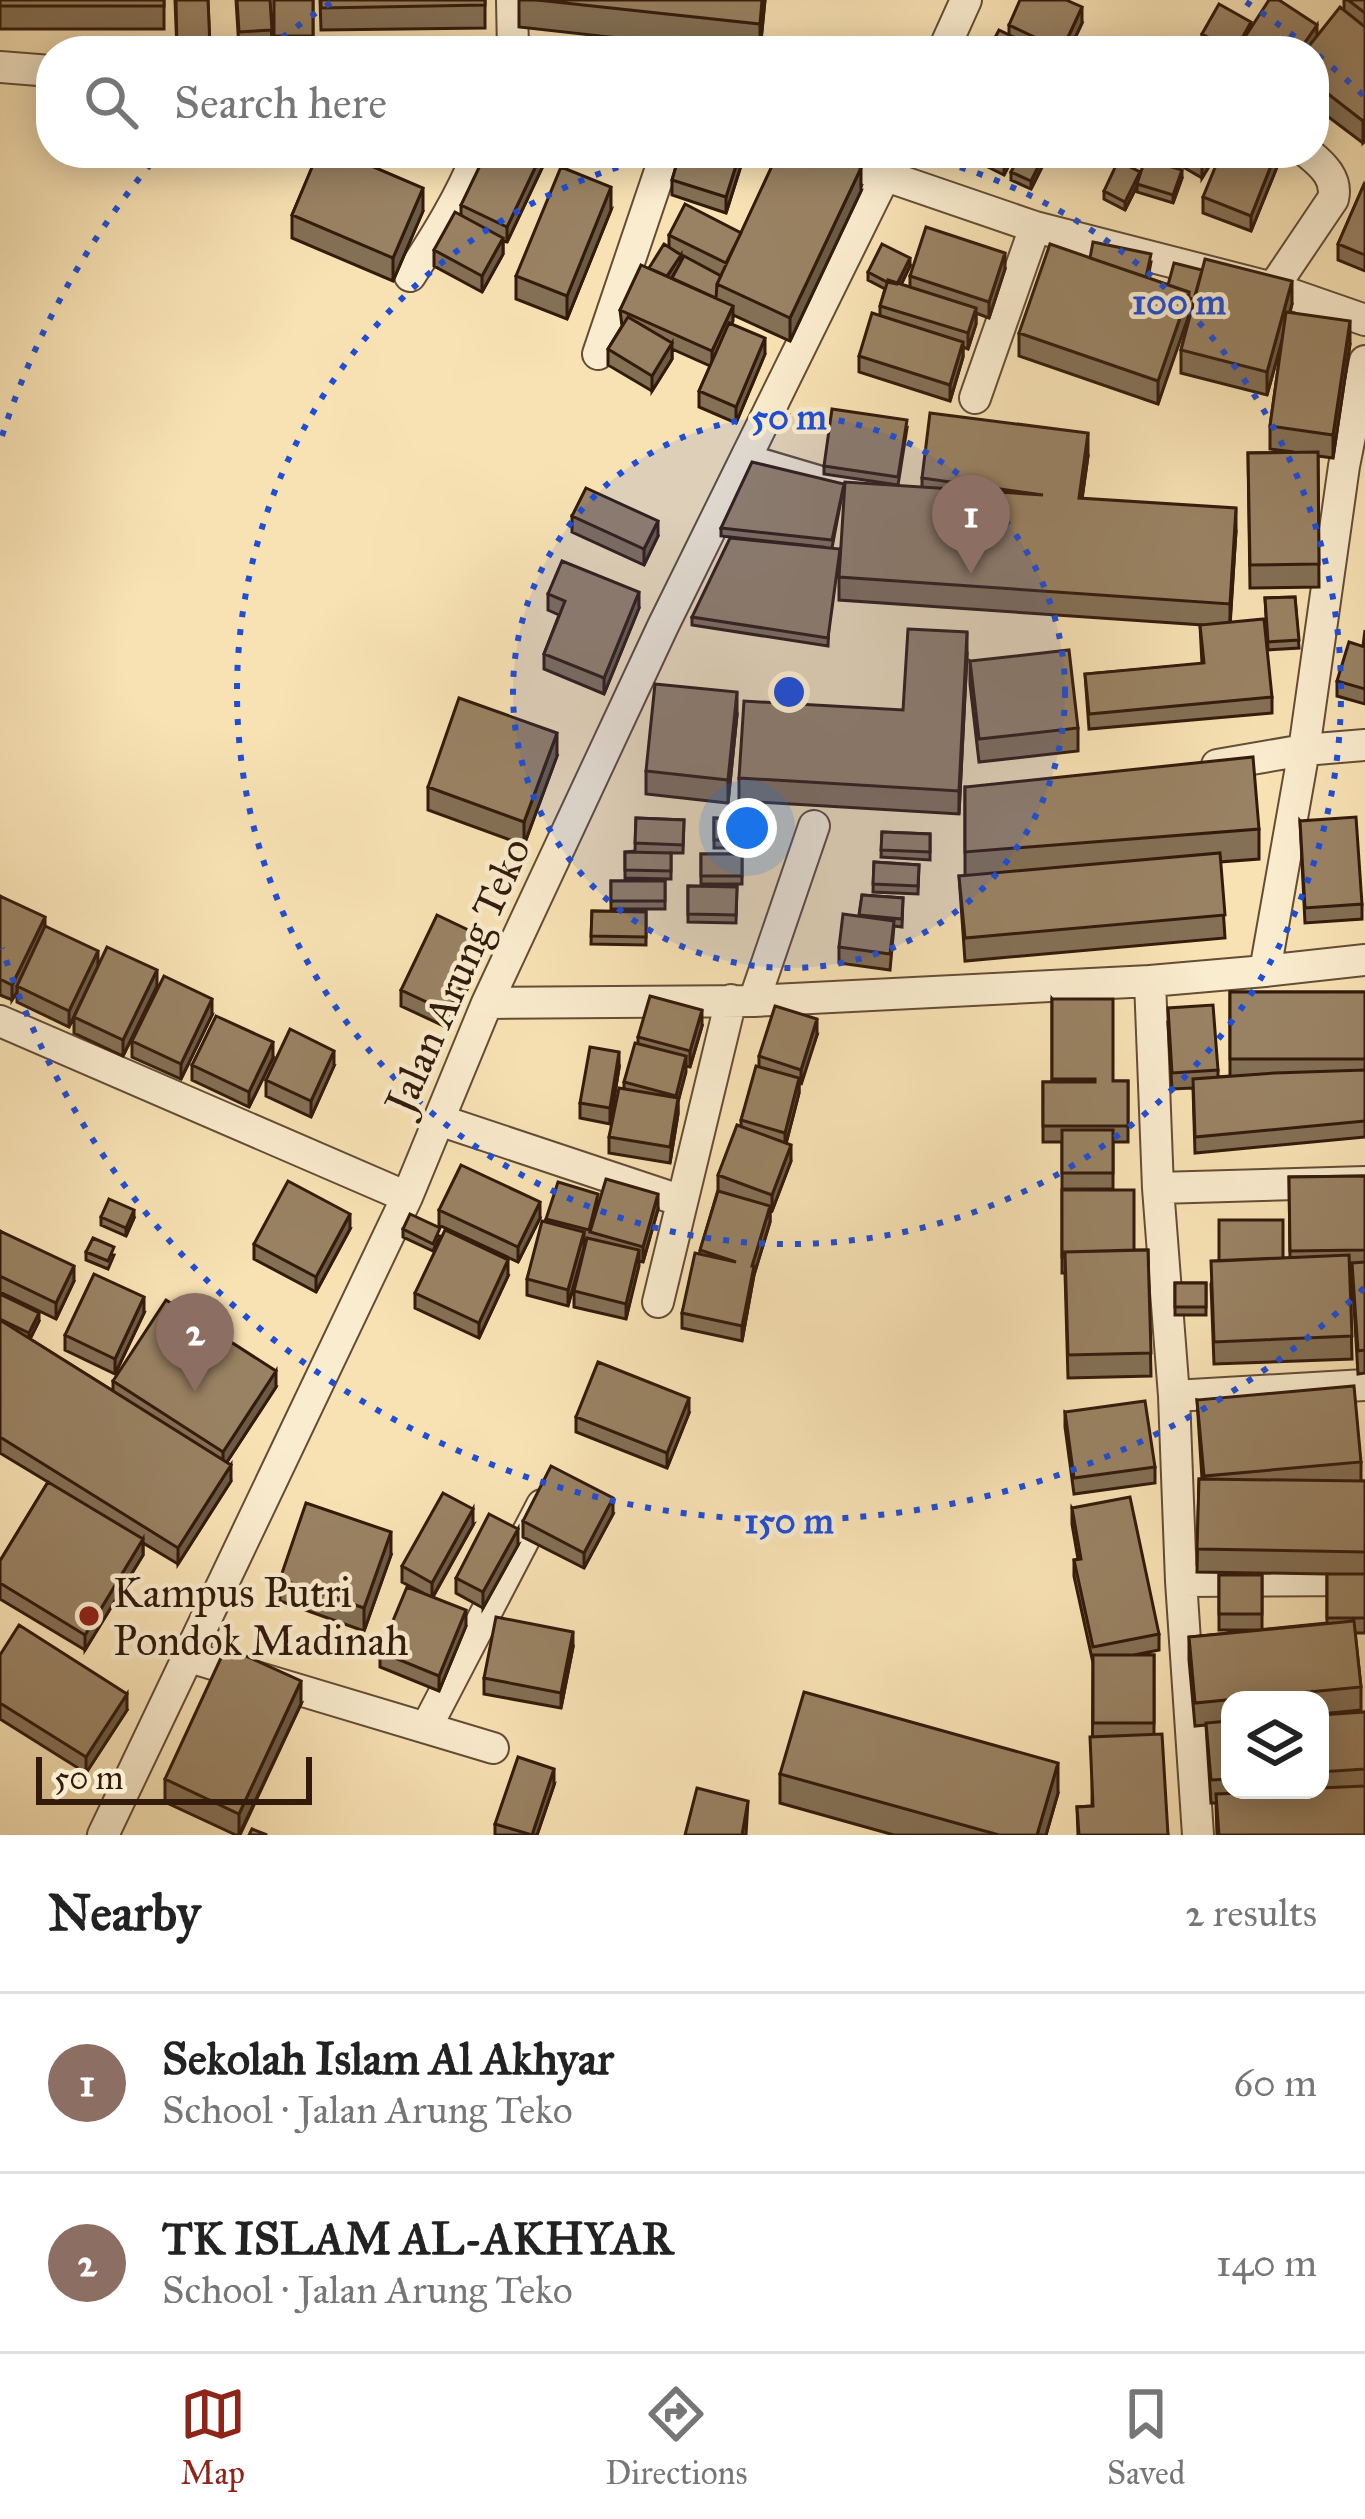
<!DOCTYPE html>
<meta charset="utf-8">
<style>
:root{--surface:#fff;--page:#f6f6f6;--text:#222;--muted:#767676;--line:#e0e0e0;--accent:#8f2418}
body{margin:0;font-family:"IM FELL Great Primer",serif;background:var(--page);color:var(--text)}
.controls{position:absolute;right:36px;bottom:36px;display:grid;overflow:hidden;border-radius:24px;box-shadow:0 6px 30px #0003}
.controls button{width:108px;height:108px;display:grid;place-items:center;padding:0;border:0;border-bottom:3px solid var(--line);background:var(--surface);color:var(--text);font:60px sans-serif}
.scale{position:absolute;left:36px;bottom:30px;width:276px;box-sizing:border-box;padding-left:12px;border:6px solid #331b0c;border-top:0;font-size:33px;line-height:42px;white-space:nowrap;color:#331b0c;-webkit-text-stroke:9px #faecce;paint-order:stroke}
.you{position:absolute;left:747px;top:828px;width:42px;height:42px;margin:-30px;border:9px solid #fff;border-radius:50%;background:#1a73e8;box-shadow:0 0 0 18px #1a73e833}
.badge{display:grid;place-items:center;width:78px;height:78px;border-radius:50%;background:var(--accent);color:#fff;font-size:39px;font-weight:700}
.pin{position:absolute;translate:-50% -99px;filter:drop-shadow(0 3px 6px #0008)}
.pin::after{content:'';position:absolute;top:63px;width:42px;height:36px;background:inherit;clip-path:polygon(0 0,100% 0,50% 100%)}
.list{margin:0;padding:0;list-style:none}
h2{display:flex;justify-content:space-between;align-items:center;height:156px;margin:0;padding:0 48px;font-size:51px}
h2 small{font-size:39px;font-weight:400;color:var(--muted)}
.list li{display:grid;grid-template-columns:78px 1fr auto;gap:36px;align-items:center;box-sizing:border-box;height:180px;padding:0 48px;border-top:3px solid var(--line)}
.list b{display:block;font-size:45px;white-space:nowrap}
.list p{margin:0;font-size:39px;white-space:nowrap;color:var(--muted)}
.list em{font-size:39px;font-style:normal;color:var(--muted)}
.icon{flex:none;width:66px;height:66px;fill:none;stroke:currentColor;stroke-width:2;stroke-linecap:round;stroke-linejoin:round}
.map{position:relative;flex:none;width:1365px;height:1835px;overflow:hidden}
.search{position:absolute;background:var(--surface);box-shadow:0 6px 30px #0003;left:36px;right:36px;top:36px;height:132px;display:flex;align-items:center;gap:30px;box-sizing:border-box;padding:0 42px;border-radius:48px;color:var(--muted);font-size:45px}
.sheet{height:516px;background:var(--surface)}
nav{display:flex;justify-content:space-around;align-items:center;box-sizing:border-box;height:168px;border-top:3px solid var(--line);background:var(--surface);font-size:33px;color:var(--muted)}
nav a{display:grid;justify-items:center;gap:6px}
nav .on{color:var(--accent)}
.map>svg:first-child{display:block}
</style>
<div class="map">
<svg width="1365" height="1835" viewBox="0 0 1365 1835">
<rect width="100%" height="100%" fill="#f8e2b4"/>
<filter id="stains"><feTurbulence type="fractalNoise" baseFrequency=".00167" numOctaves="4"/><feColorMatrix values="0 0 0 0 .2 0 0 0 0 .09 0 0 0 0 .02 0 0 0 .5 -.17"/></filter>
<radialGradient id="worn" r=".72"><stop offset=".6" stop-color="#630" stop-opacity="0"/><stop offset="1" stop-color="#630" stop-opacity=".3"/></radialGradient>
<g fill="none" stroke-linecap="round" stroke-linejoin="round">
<g stroke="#644d36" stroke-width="20">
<path id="lane" d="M749,453l118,35"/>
</g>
<g stroke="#644d36" stroke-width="34">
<path id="street" d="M512,0l1,51
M943,51l23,-51
M0,67l51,4
M819,153l216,74 238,61 92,32
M410,276c26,-40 50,-78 68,-123
M1273,288l60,-89c5,-20 -10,-34 -25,-46
M598,354l68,-201
M975,398l60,-171
M1217,765l87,-15 61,-5
M1265,971l100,-11
M754,1001l60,-175
M487,1003l267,-2 396,-20
M0,1021l407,176
M439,1120l243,81
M1158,1188l207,-6
M658,1302l73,-302
M1174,1396l191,-11
M1181,1581l184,-1
M186,1656l307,92
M426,1728l116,-223
M103,1835l304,-638 80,-194 176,-377 233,-473
M1198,1835l-17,-254 -7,-185 -16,-208 -8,-207 115,-10 39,-221 40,-284 21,-105"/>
</g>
<use href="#lane" stroke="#faecce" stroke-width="15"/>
<use href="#street" stroke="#faecce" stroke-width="30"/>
</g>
<path fill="#847055" stroke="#331b0c" stroke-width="3" d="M0,0h164v29h-164z
M175,0h33l2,51h-33z
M236,0h34l2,46 -33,2z
M274,0h39v51h-39z
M320,0h165v28l-164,2z
M519,0h246l-5,51h-25l-216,-24z
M1344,0h21v141l-2,2 -49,-37v-55h-95l-17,-10v-7l49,-5 66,7 27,-26z
M1082,23l-13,28h-81l21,-17v-9z
M205,153h32v10h-32z
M262,153h79l82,58 -30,70 -101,-43v-23l26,-61 -56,4z
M582,153h54l-3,12z
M680,153h65l-19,60 -54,-18v-15z
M960,153h55l-11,22z
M1049,153l-18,36 -20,-9v-8z
M1159,153h58l-15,25z
M1279,153v9l-28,69 -48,-18v-16z
M542,168l-35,74 -4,-1v13l-21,38 -48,-26v-16l27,-35v-10z
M1140,172l42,6 -9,25 -36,-11v-6l-12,24 -21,-11v-8z
M1365,182v89l-27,-11v-16z
M861,191l-71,150 -57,-26 -2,9 34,30 -29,69 -37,-16v-16l11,-25 -38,-17v10l-20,32 -44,-26v-16l14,-23 -2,-16 29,-42 20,-21v-12l72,-2z
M611,210l-44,109 -51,-20v-23z
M1090,258l61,4 -3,16 20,7 124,19 -2,8 60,32 -17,114 -15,-2 1,131 -69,1 -2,-135 46,-1 -24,-3v-23l12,-86 -15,55 -86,-22v-23l11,-43 -3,-1 -31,98 -139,-48v-23z
M910,266l-9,19 9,2v-11l95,-7 -16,49 -13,-5v11l-8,25 -5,-2v10l-13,44 -91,-29v-16l21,-41v-9l5,-17 -17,-9v-8z
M907,428l-9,57 -74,-11v-8z
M1088,456l-6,42 154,33 -6,91 42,75v16l-183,16 -4,-55 117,-10 -2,-39h3l-364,-25v-23l83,-90v-9z
M844,484l-12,64 -4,98 -136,-21v-8l130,-70 -101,-11v-8z
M572,516l86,20 -14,29 -72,-33z
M548,594l91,14 -35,86 -60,-25v-15l15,-39 -11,-5z
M1295,597l4,51 -31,2 -3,-52z
M1365,630v74l-28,-8v-15l26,-35z
M967,655l-8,159 -220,-13v-23l164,-68z
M970,661l108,67v23l-99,11 -9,-78z
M737,715l-9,88 -82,-9v-23z
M557,756l-33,89 -96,-35v-23z
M965,787l294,42v30l-39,3 5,76 -260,23 -6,-85h6z
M636,818l48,2 -1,33h-12v26l-46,-1v-26l10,-1z
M714,818l50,2 -1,28h-49z
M1300,821l62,83v15l-57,4z
M882,832l48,2v26l-49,-3z
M701,854h41v30h-41z
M874,862l45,3 -1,29 -45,-2z
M611,881h54v28h-54z
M688,886l49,1 -1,36 -48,-1z
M862,895l41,3 -1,29 -8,-1 -4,44 -51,-7v-16l20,-30z
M0,896l45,30 53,40 -29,61 -52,-25v-10l-5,8 -12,-5z
M592,911l54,1v33l-55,-1z
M485,953l-37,75 -47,-22v-16z
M157,986l-34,70 -49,-23v-16z
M1230,992h135v145l-170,16 -2,-65 -21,1 -4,-65 50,46v7l12,-1z
M1052,999l61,82h15v61h-15v47h-51v-47h-19v-60h9z
M212,1015l-31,64 -49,-22v-16z
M702,1026l-12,41 -4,-1 -8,36v12l-8,49 -61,-10v-16l15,-48v-7l14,-38v-7z
M817,1035l-18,50v8l-13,50 5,18 -19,50 -2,-1v12l-16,53 -12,66 -60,-13v-15l36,-123v-15l23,-49v-6l18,-53v-11z
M273,1058l-24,49 -57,-27v-15z
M334,1066l-23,51 -45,-21v-16z
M619,1068l-9,56 -30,-6v-15z
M1365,1176v197l-7,1 -6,-101h-2l2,86 -138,5 -3,-80 8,-23 71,-3 -1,-81z
M1062,1190l72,60h14l3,126 -83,2 -3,-105h-3z
M598,1207l60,2 -15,53 -4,-1 -13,58 -52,-12v-16l10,-46 -16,61 -41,-11v-16l19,-60z
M439,1210l101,8 -22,44 -79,-37z
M101,1217l33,1 -8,18 -25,-11z
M350,1229l-34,63 -62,-33v-15z
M403,1229l37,7 -7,15 -30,-14z
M0,1231l74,50 -18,38 -56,-27z
M86,1252l28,3 -6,14 -22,-9z
M508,1276l-29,62 -64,-30v-15z
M1175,1283h31v32h-31z
M0,1294l39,27 -9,18 83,52v-10l163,6 -49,75 4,19 -53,83 -35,-21v12l-58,95 -85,-51v-38l48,-79 -48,-29z
M144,1313l-29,61 -50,-24v-15z
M1197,1400l164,62v19h4v152h-10l6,54v23l-41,4v-14h-90v90h90v-75l45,-3v123h-148l-1,-32h-5l-5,-78 -11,1 -6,-66v-23l138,-14v-49l-130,-2 2,-93h3z
M1065,1412l90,55v16l-81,11 -9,-67z
M689,1413l-22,55 -91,-36v-15z
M1072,1508l87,126v16l-25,5h20v79l14,101h-90l-1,-28 15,-1 1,-143 -19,-87v-16l4,-1 -6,-35z
M613,1514l-29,54 -61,-31v-16z
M473,1525l-40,72 33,29 -27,65 -59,-24v-15l43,-59 -21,-11v-16z
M518,1545l-35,63 -27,-15v-15z
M391,1555l-27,76 -84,-30v-22z
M1219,1575h43v55h-43z
M573,1647l-12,61 -77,-14v-16z
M0,1655l127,55 -41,63 -86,-54z
M301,1704l-61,131h-4l-71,-33v-23z
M780,1774l278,19 -12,42h-152l-114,-32z
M554,1785l-17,50h-42v-11z"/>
<path fill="#6b5b45" stroke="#331b0c" stroke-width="3" d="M762,0h3l-5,51v-27z
M1082,7v16l-13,28h-7z
M1317,25v15l-7,11h-11z
M1365,118v23l-2,2v-22z
M542,153v15l-35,74v-15z
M740,153h5l-19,60v-16z
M1004,153h11l-11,22z
M1045,153h4l-18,36v-8z
M1208,153h9l-15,25v-15z
M1276,153h3v9l-28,69v-15z
M861,168v23l-71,150v-23z
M1182,170v8l-9,25v-8z
M1140,172v8l-15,30v-8z
M611,187v23l-44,109v-23z
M423,188v23l-30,70v-23z
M503,238v16l-21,38v-16z
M1005,253v16l-16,49v-16z
M681,255v8l-16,25v-8z
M910,258v8l-14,28v-8z
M1292,281v23l-25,91v-23z
M1189,292v23l-31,89v-23z
M733,306v15l-21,45v-15z
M976,308v16l-8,25v-16z
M1350,321v23l-17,114v-23z
M765,338v16l-29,69v-16z
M963,342v15l-13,44v-16z
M672,343v16l-20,32v-15z
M1088,433v23l-9,65v-23z
M1236,508v23l-6,96v-23z
M658,521v15l-14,29v-16z
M639,592v16l-35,86v-16z
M967,632v23l-8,159v-23z
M737,692v23l-9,88v-23z
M557,733v23l-33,89v-23z
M45,917v16l-28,53v6l-5,8v-15z
M485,938v15l-37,75v-16z
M98,951v15l-29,61v-16z
M157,970v16l-34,70v-16z
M212,999v16l-31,64v-15z
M702,1010v16l-12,41v-16z
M817,1019v16l-16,50v-15z
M273,1042v16l-24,49v-15z
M334,1051v15l-23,51v-16z
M619,1052v16l-9,56v-16z
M686,1056v16l-8,30v12l-8,49 6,-67z
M799,1078v15l-14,55v-15z
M791,1145v16l-19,50v-16z
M658,1194v15l-15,53v-15z
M540,1202v16l-22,44v-15z
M770,1206v16l-16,53 -12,66v-15l10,-60z
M134,1210v8l-8,18v-8z
M350,1214v15l-34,63v-15z
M584,1232v16l-16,58v-16z
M639,1250v16l-13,53v-15z
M508,1260v16l-29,62v-15z
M74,1266v15l-18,38v-16z
M144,1297v16l-29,61v-15z
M39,1313v8l-10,20v-8z
M276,1371v16l-53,81v-16z
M689,1398v15l-22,55v-15z
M231,1465v16l-53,83v-16z
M613,1498v16l-29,54v-15z
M473,1509v16l-41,73v-15z
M518,1529v16l-35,63v-16z
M391,1532v23l-27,76v-23z
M143,1539v16l-58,95v-15z
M466,1610v16l-27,65v-15z
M573,1632v15l-12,61v-15z
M301,1681v23l-62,131v-21z
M127,1694v16l-41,63v-16z
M1058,1763v30l-12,42h-9z
M554,1769v16l-17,50h-5z
M748,1801l-2,34h-4z"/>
<path fill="#998263" stroke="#331b0c" stroke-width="3" d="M0,0h164v6h-164z
M176,0h32l2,47 -33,1z
M237,0h33l2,30 -33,2z
M274,0h39v36h-39z
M321,0h164v5l-164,3z
M537,0h225l-2,24z
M1020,0h46l16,7 -20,43 -53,-25z
M1269,0h10l38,25 -18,26h-63z
M1348,0h17v13z
M1219,4l32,18 -16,29 -33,-17z
M1340,7l25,20v91l-2,3 -49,-38v-32h-9z
M999,30l43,21h-54z
M1077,39l35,12h-39z
M514,45l24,6h-25z
M456,48v3h-47z
M205,153h32v2h-32z
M318,153h23l82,35 -30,70 -101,-43z
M486,153h56l-35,74 -46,-22z
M680,153h60l-14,44 -54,-17z
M778,153h49l34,15 -71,150 -73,-34z
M1021,153h24l-14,28 -20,-9z
M1186,153h22l-6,10z
M1221,153h55l-25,63 -48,-19z
M1145,159l37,11 -9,25 -36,-11z
M1118,161l22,11 -15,30 -21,-11z
M561,167l50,20 -44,109 -51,-20z
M1365,182v73l-27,-11z
M685,204l56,29 -15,30 -57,-28z
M455,212l48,26 -21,38 -48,-26z
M926,227l79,26 -16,49 -79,-26z
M1093,242l58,12 -5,23 -56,-19z
M664,244l17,11 -14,21 -18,-8z
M882,244l28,14 -13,26 -10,-2 -19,-10z
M1050,244l139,48 -31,89 -139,-48z
M684,256l37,20 -4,8 -1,14 -44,-20z
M1205,259l87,22 -25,91 -86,-22z
M1174,263l28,7 -8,29 -5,-1v-6l-21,-7z
M641,265l92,41 -21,45 -92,-41z
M888,280l88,28 -8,25 -88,-27z
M1286,312l64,9 -17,114 -63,-9z
M872,313l91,29 -13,43 -91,-29z
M628,317l44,26 -20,33 -44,-27z
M729,323l36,15 -29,69 -37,-16z
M832,409l75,11 -9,57 -74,-11z
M930,413l158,20 -9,65 157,10 -6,96 -391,-27 6,-95 198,13 -121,-17z
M1318,452l1,112 -69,1 -2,-112z
M752,462l92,22 -12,56 -111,-12z
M586,488l72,33 -14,28 -72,-33z
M730,538l110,11 -12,89 -136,-21z
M562,561l77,31 -35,86 -60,-24 21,-53 -17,-7z
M1295,597l4,43 -31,2 -3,-44z
M1264,619l8,78 -183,17 -4,-40 119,-11 -4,-38z
M908,629l59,3 -8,159 -220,-13 5,-77 159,9z
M1349,642l16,5v42l-28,-8z
M1069,650l9,78 -99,11 -9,-78z
M655,684l82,8 -9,88 -82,-9z
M459,698l98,35 -33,89 -96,-35z
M1253,757l6,72 -294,23v-65z
M1356,817l6,87 -57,4 -5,-87z
M636,818l48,2 -1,25 -48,-2z
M714,818l50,2 -1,20h-49z
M882,832l48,2v18l-49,-2z
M625,852l46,1v18l-46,-1z
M1220,853l5,62 -260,23 -6,-62z
M701,854h41v22h-41z
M874,862l45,3 -1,21 -45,-2z
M611,881h54v20h-54z
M688,886l49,1 -1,28 -48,-1z
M862,895l41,3 -1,21 -43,-4z
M0,896l45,21 -33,68 -12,-6z
M592,911l54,1v25l-55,-1z
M843,914l51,7 -4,33 -51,-7z
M437,915l48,23 -37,74 -47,-22z
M45,926l53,25 -29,60 -52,-25z
M107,947l50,23 -34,70 -49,-23z
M164,976l48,23 -31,65 -49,-23z
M1230,992h135v67h-135z
M650,996l52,14 -12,41 -52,-14z
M1052,999h61v82h15v45h-85v-44h52v-3h-43z
M1213,1005l5,65 -46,3 -4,-65z
M775,1006l42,13 -16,51 -42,-14z
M216,1016l57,26 -24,50 -57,-27z
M290,1029l44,22 -23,50 -45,-21z
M635,1043l51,13 -10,40 -52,-14z
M590,1047l29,5 -9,56 -30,-5z
M756,1066l43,12 -14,55 -44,-13z
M1365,1070v51l-170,16 -2,-58 82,-6z
M619,1088l59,10 -8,49 -61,-10z
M737,1125l54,20 -19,50 -54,-20z
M1062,1130h51v43h-51z
M461,1165l79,37 -22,45 -79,-37z
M1365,1176v74l-75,1 -1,-74z
M606,1179l52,15 -15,53 -53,-15z
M288,1181l62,33 -34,63 -62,-33z
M558,1182l40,12 -9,36 -43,-11z
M1062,1190h72v60l-69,2v5h-3z
M718,1191l52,15 -18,60h2l-12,60 -60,-13 13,-60 41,9 -36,-12z
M109,1199l25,11 -8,18 -25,-11z
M410,1214l30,14 -7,16 -30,-15z
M1219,1220h64v38l-64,3z
M542,1221l42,11 -16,58 -41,-11z
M445,1230l63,30 -29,63 -64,-30z
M0,1231l74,35 -18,37 -56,-27z
M93,1238l21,9 -6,14 -22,-9z
M587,1238l52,12 -13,54 -52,-13z
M1148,1250l3,103 -83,2 -3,-103z
M1349,1255l3,81 -138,6 -3,-81z
M1365,1262v88l-7,1 -6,-88z
M94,1274l50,23 -29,62 -50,-24z
M1175,1283h31v24h-31z
M0,1294l39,19 -10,20 -29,-14z
M166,1300l110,71 -53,81 -110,-71z
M0,1320l231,145 -53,83 -178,-111z
M598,1362l91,36 -22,55 -91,-36z
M1354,1386l7,76 -157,14 -7,-76z
M1145,1401l10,66 -81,11 -9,-66z
M551,1466l62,32 -29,55 -61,-32z
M1199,1479l166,2v71l-168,-3z
M48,1482l95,57 -58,96 -85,-52v-22z
M443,1493l30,16 -41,74 -30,-17z
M1130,1497l29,137 -66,13 -19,-87 7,-1 -9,-51z
M306,1503l85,29 -27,76 -84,-29z
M489,1514l29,15 -35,63 -27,-14z
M1327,1574h38v44h-38z
M1219,1575h43v39h-43z
M407,1587l59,23 -27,66 -59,-24z
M496,1617l77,15 -12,61 -77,-15z
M1354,1621l7,66 -166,16 -6,-66z
M19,1625l108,69 -41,63 -86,-54v-48z
M226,1647l75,34 -62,133 -74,-35z
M1093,1655h61v68h-61z
M804,1692l254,71 -21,72h-38l-219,-61z
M1365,1712v57l-45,3v-57z
M1230,1721v58l-19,1 -5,-57z
M1162,1734l6,101h-89l-2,-28 16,-1 -3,-69z
M518,1757l36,12 -22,66 -37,-11z
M1365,1786v49h-146l-3,-41 104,-4v-2z
M697,1788l51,13 -6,34h-57z
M252,1829l15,6h-18z"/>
<circle cx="789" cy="692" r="276" fill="#1d4ed8" fill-opacity=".12"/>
<g fill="none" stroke="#1d4ed8" stroke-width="6" stroke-dasharray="6 12">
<circle cx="789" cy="692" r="276"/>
<path d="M908 153A552 552 0 1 1 670 153"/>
<path d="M1364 1288A828 828 0 0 1 2 948M2 436A828 828 0 0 1 159 154M268 49A828 828 0 0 1 332 2M1246 2A828 828 0 0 1 1364 96"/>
</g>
<circle fill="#8f2418" stroke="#faecce" stroke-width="4.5" cx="89" cy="1616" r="12"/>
<g text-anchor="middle" stroke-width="9" stroke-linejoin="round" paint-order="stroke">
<g font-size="42" fill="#331b0c" stroke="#faecce">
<text transform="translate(457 975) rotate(-66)" y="15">Jalan Arung Teko</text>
</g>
<g font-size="42" fill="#331b0c" stroke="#faecce" text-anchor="start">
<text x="113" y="1607">Kampus Putri<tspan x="113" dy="48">Pondok Madinah</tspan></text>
</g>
</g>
<circle cx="789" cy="692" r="18" fill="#1d4ed8" stroke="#faecce" stroke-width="6"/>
<g font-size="36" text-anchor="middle" font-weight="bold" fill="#1d4ed8" stroke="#faecce" stroke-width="9" stroke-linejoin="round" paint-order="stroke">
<text x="1179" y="314">100 m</text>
<text x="789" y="429">50 m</text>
<text x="789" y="1533">150 m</text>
</g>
<rect width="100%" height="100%" filter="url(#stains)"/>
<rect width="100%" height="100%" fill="url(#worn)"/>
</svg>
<div class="controls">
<button><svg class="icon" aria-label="layers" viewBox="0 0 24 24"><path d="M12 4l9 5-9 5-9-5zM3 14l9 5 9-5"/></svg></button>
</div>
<div class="scale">50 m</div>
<div class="you"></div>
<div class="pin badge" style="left:971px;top:574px;background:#8d6e63">1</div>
<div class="pin badge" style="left:195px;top:1392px;background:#8d6e63">2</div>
<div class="search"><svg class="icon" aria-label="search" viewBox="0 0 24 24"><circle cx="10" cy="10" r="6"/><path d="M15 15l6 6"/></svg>Search here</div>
</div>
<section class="sheet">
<h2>Nearby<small>2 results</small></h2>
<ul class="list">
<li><span class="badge" style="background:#8d6e63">1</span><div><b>Sekolah Islam Al Akhyar</b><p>School · Jalan Arung Teko</p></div><em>60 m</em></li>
<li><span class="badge" style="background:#8d6e63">2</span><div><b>TK ISLAM AL-AKHYAR</b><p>School · Jalan Arung Teko</p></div><em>140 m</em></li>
</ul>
</section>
<nav>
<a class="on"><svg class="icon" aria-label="map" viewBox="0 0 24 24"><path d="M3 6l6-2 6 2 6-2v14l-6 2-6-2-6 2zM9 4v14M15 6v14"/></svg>Map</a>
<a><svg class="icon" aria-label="directions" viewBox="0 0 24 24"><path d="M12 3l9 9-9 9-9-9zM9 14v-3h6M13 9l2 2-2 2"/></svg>Directions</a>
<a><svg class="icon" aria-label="saved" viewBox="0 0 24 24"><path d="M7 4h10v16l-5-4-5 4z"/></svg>Saved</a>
</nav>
